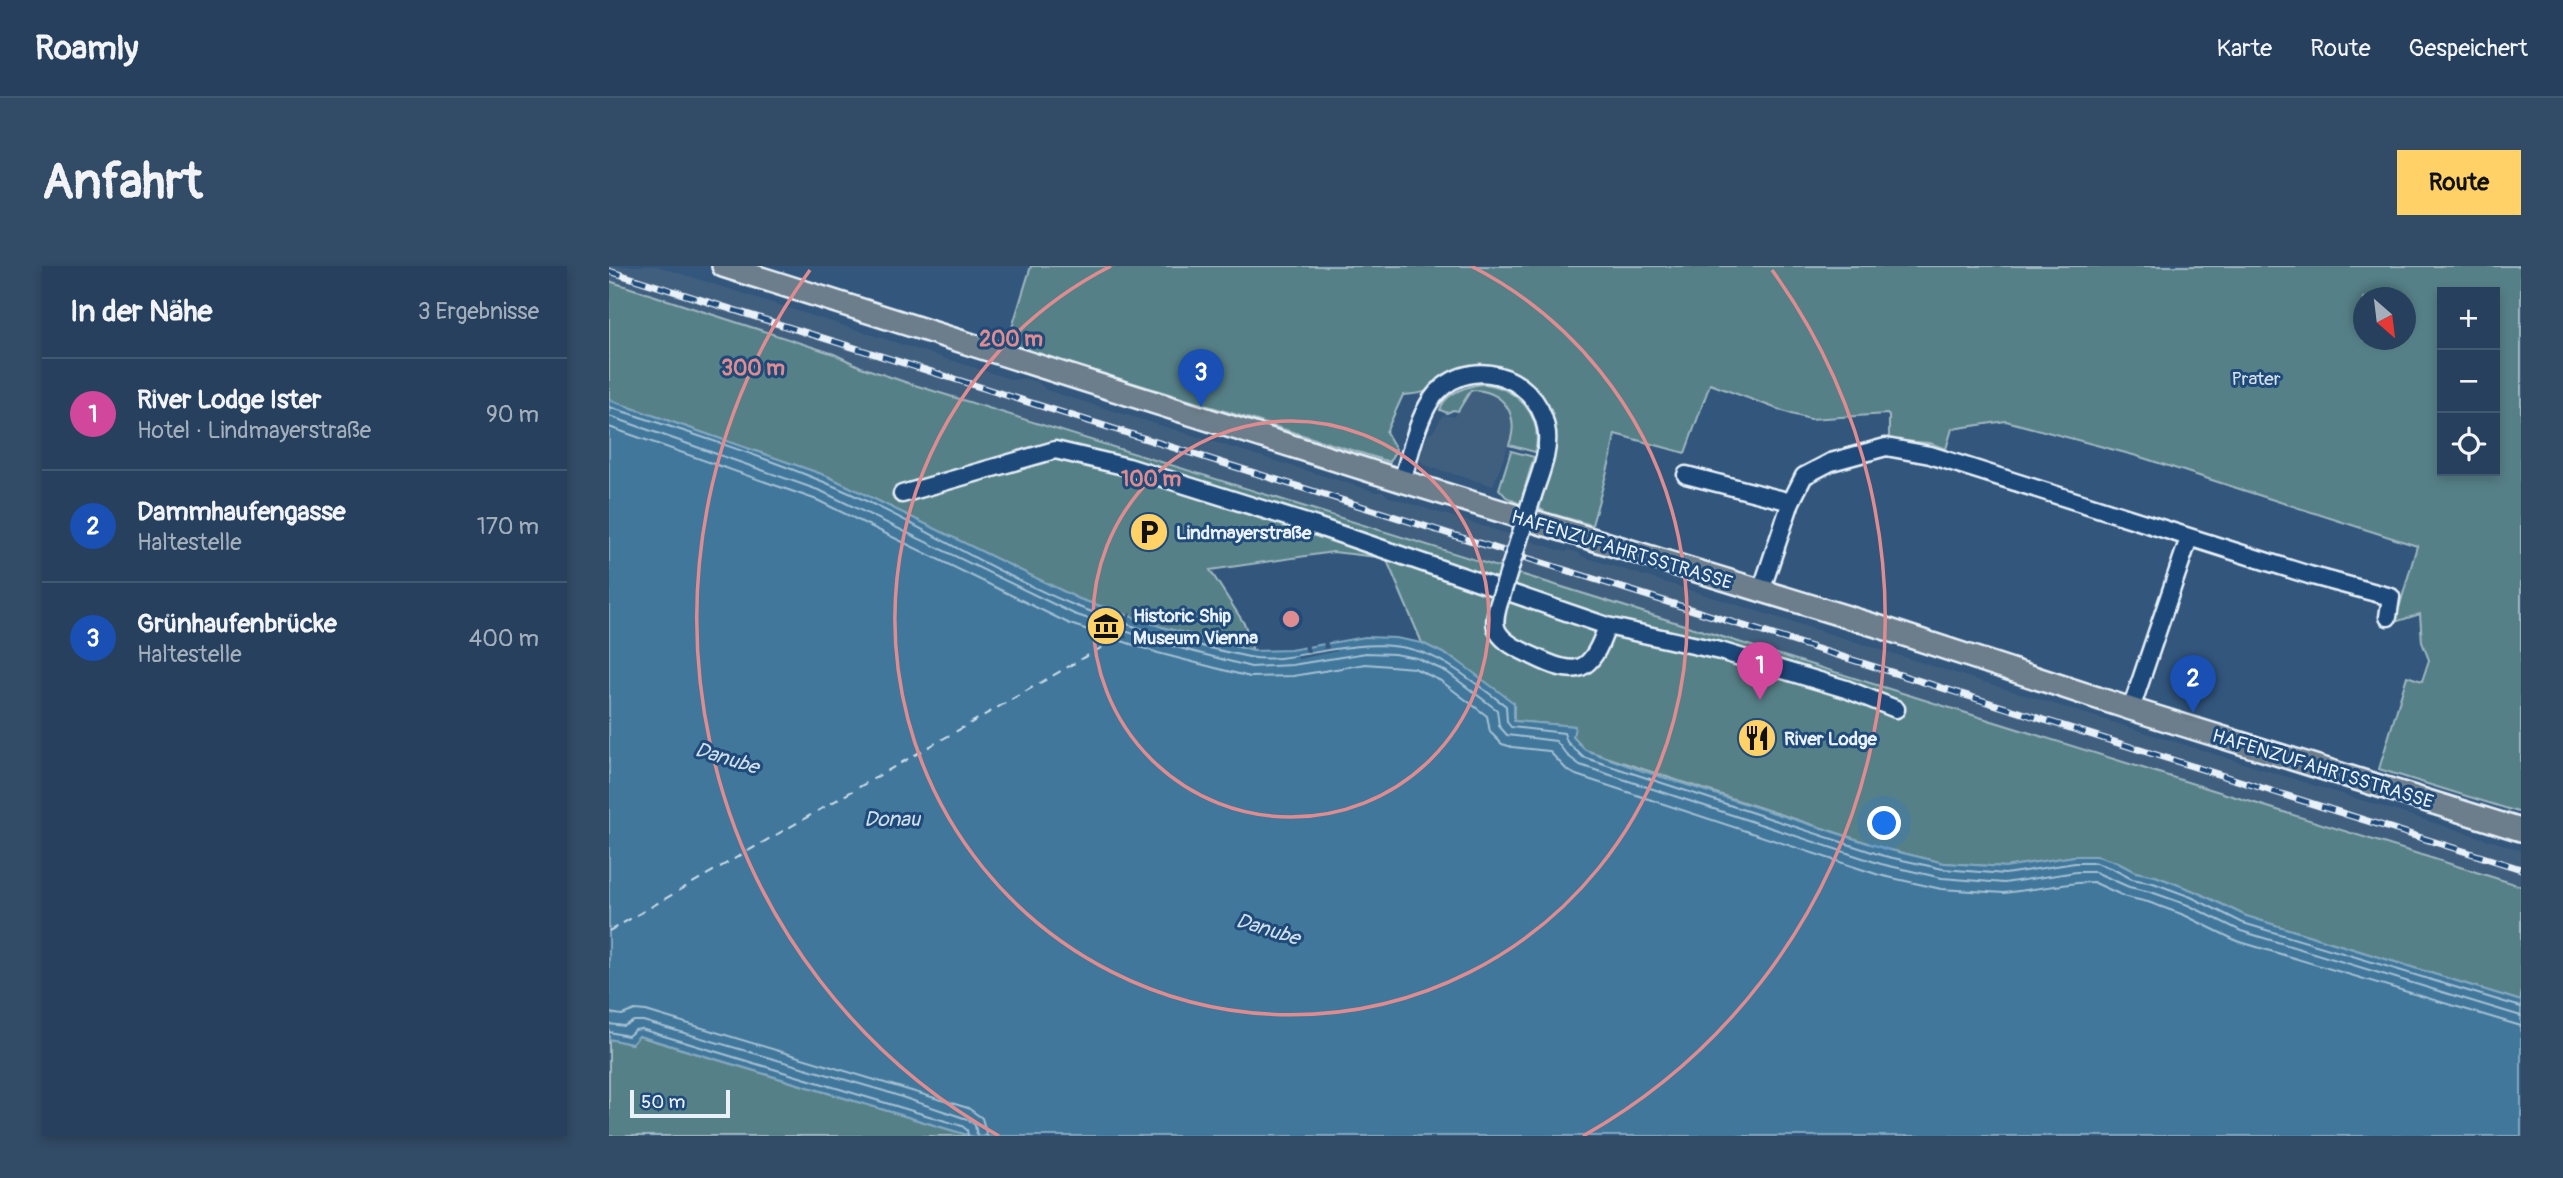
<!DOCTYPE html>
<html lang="de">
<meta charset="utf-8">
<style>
:root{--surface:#26405d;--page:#324b66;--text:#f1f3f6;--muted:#a4afbc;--line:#425972;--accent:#ffd166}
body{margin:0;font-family:Pangolin,sans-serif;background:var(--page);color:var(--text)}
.controls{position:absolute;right:21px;top:21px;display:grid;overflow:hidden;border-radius:0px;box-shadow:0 4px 10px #0003}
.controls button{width:63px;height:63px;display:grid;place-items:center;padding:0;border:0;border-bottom:2px solid var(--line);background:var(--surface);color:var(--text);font:35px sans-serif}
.compass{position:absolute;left:1744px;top:21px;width:63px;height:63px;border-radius:50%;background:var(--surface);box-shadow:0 4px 10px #0003;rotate:152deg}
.scale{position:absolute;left:21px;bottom:18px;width:100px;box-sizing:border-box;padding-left:7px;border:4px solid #e8f1f8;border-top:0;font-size:19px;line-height:24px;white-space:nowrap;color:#e8f1f8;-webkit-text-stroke:5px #1f4a7a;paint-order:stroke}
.you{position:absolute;left:1276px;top:558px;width:24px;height:24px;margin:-18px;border:5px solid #fff;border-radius:50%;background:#1a73e8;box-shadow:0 0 0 10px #1a73e833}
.badge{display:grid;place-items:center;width:46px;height:46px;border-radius:50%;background:var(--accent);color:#fff;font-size:23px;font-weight:700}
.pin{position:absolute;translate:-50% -58px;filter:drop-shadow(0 2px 4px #0008)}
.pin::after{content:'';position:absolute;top:37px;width:24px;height:21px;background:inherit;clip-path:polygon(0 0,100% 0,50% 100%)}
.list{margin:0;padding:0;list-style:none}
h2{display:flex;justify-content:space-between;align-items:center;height:91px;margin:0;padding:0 28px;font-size:30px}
h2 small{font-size:23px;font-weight:400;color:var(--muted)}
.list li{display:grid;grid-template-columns:46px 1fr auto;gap:21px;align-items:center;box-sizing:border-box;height:112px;padding:0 28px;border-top:2px solid var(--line)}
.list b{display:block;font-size:26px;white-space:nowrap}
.list p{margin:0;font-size:23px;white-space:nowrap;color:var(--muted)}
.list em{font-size:23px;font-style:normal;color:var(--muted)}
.icon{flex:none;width:38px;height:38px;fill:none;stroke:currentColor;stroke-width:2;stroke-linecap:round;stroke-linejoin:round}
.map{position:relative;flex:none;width:1912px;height:870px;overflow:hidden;border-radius:0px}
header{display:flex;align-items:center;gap:42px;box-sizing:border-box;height:98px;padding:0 35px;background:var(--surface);border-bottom:2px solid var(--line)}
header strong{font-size:33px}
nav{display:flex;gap:38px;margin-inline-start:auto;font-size:24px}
.intro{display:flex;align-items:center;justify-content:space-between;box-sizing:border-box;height:168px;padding:0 42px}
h1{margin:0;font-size:49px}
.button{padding:18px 32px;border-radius:0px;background:var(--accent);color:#111;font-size:24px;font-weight:700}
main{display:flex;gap:42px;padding:0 42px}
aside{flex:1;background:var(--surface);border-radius:0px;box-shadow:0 4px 10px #0003}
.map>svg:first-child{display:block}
</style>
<header>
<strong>Roamly</strong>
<nav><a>Karte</a><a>Route</a><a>Gespeichert</a></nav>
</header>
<div class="intro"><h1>Anfahrt</h1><a class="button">Route</a></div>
<main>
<aside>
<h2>In der Nähe<small>3 Ergebnisse</small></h2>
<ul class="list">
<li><span class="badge" style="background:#d1479c">1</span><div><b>River Lodge Ister</b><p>Hotel · Lindmayerstraße</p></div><em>90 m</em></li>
<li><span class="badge" style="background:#1a4fb4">2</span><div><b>Dammhaufengasse</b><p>Haltestelle</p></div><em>170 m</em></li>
<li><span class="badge" style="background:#1a4fb4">3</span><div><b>Grünhaufenbrücke</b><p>Haltestelle</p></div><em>400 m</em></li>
</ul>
</aside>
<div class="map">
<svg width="1912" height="870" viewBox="0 0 1912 870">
<rect width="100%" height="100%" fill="#32567c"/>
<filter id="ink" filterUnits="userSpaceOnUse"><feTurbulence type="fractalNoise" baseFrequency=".0143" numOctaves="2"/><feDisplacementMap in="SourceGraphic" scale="14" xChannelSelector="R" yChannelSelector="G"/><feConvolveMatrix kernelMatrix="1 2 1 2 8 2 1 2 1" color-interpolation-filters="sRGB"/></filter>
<g filter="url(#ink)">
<path fill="#405f7e" d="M0,0h48l356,114 10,-2 15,4 8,8 330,102h7l6,5 177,55 3,-2 10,3 2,3 940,294v36l-1613,-503 -47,-16 -27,-13 -225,-73z
M862,124h14l21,12 8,17 -3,20 -18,47 -70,-21 -3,-5 7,-25 6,-3 10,-17 11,2z"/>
<path fill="#578087" stroke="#a0b8c0" stroke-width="2" fill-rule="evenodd" d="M422,0h1490v547l-142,-44 28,-93 15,5 7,-21 -7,-18 -2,-28 -25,8 22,-76 -280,-90 -131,-35 -54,8 -6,20 -16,-6 -41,-3v-24l-2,-2 -77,5 -19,-5 -81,-30 -25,69 -70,-19 -4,23 -19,68 -47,-13 -6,-4c5,-16 17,-60 15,-77 -3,-43 -47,-74 -89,-63 -15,4 -23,14 -36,22 -6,4 -18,4 -26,5l-17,37 10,17 -6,13 -383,-118zM1833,26h53v179h-53zM1755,32h42v42h-42z
M0,15l225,73 27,13 47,16 1613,503v115l-275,-85 -52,-25 -39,-15 -20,-4 -19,-10 -41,-6 -70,11 -61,-4 -58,-14 -301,-99 -12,-13 1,-11 -60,-5 -59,-62 -33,-16 -36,-85 -53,-6 -123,18 35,55 8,26 -88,-23 -86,-29 -252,-123 -218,-76z
M872,118c35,1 63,32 54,68l-26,-7c11,-30 -5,-55 -38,-55l-13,21 -5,-1 -6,3 -7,-3c5,-17 24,-23 41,-26z
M902,185l23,6 -14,47 -14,-7 -7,-8z
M29,770l333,100h-362v-97l22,5z"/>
<path fill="#40779b" stroke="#83a8c0" stroke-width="2" d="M0,134l218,76 252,123 86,29 88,23 37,-1 75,-13 31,1 26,5 33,16 59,44v18l61,5 -2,11 12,13 55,20 246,79 58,14 61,4 70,-11h22l19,6 19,10 20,4 39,15 52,25 275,85v135h-1550l-332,-100 -7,8 -23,-5z"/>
<path fill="#32567c" d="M520,347l2,1 -5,14 3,3 -5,-1 -2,5 5,1 -1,3 -35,-12 3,-10 29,10z
M714,374h4l2,9 7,-1 1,3 -39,8 -1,-3 9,-2 -2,-10 4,-1 2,9 14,-3z"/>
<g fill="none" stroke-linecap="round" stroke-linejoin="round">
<path stroke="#a5c0d3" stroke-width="2" d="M0,141c72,23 145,46 215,75 87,36 165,89 252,124 55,21 115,39 173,51 25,5 54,-3 79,-7 88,-15 110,5 178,56l1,16 4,5 53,6 3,9 16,15 301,99 59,13 62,5 70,-11h21l17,6 19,10 21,4 38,14 52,26 278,84
M0,150l212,75 253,123 87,29 90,24 41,-2 74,-12 28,1 23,4 30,14 50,38 2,16 8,9 49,6 11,14 13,10 301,99 61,14 62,5 72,-11h19l34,15 22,5 37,13 53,26 280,85
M0,161l208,73 253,124 88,29 92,24 43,-1 73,-12 48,4 27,13 46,35 3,16 12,12 10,3 37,4 18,19 9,5 303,100 62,14 63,4 73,-10 16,-1 33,15 22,5 36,13 53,26 284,85
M0,747l13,2 13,-5 11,1 322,97 14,10 5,18
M0,758l15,2 10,-5h9l241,70 83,28 8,6 2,11
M0,766l19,4 7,-6 6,-1 321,97 5,4 1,6"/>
<path stroke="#cfdfea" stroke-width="2" stroke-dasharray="9 7" stroke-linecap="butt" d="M0,665l511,-294"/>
<g stroke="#e8f1f8" stroke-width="21">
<path id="minor" d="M1077,209l105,27
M793,215c8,-25 14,-58 29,-81 33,-47 104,-28 115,27 5,22 -6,47 -13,68
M293,228l153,-44 73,17 188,59 291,100 113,25 126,38 50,20
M1152,325l30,-89 13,-26 27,-14 55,-15 44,8 379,120 82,22 -3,20
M889,340c-2,9 -5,18 0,26 7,12 23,18 35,24 44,22 58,18 74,-30
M1522,443l58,-171"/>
</g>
<g stroke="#e8f1f8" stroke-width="26">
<path id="major" d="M114,0l679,215 475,145 254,83 390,121"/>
</g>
<use href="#minor" stroke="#1f4a7a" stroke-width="16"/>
<use href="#major" stroke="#6c7d8b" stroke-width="21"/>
<g stroke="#e8f1f8" stroke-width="7">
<path id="rail" d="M0,5l1912,598"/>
</g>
<use href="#rail" stroke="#1f4a7a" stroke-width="4.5" stroke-dasharray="13" stroke-linecap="butt"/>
<g stroke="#e8f1f8" stroke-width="21" stroke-linecap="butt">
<path id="minor-bridge" d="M889,340l35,-111"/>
</g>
<use href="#minor-bridge" stroke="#1f4a7a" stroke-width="16"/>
</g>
</g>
<g fill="none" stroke="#df8c90" stroke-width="3.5">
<circle cx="682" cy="353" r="198"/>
<path d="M862 0A396 396 0 1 1 502 0"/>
<path d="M390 870A594 594 0 0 1 201 4M1163 4A594 594 0 0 1 974 870"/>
</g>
<defs>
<g id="parking-disc" transform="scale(2.0125)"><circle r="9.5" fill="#ffd166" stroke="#1f4a7a"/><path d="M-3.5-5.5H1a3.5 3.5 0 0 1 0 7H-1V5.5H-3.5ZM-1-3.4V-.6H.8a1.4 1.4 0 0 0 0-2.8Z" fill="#111"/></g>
<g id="museum-disc" transform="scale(2.0125)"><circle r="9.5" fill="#ffd166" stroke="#1f4a7a"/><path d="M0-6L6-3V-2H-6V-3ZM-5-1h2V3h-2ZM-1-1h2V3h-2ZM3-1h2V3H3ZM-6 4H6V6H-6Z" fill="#111"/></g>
<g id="restaurant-disc" transform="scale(2.0125)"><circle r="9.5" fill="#ffd166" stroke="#1f4a7a"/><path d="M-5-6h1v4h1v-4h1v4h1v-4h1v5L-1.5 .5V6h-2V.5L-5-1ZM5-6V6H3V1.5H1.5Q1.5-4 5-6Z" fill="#111"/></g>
</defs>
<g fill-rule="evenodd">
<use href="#parking-disc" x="540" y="266"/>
<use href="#museum-disc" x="497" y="360"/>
<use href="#restaurant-disc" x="1148" y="472"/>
</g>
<g text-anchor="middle" stroke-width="6" stroke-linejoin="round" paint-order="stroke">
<g font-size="19" fill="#d2e0e7" stroke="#1f4a7a">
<text x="1647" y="119">Prater</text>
</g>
<g font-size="19" font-weight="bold" fill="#e8f1f8" stroke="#1f4a7a" text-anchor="start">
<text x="567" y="273">Lindmayerstraße</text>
<text x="524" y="356">Historic Ship<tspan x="524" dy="22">Museum Vienna</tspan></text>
<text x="1175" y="479">River Lodge</text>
</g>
<g font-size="19" fill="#e8f1f8" stroke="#1f4a7a">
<text transform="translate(1013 283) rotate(17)" y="7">HAFENZUFAHRTSSTRASSE</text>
<text transform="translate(1714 502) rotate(17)" y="7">HAFENZUFAHRTSSTRASSE</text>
</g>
<g font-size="21" font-style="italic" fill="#cfdfea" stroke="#1f4a7a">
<text transform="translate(118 492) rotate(17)" y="7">Danube</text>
<text x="283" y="560">Donau</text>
<text transform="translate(659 663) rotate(17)" y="7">Danube</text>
</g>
</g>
<circle cx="682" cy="353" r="10" fill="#df8c90" stroke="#1f4a7a" stroke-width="3.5"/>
<g font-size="21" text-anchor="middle" font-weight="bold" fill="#df8c90" stroke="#1f4a7a" stroke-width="6" stroke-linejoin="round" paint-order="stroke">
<text x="402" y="80">200 m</text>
<text x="144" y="109">300 m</text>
<text x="542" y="220">100 m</text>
</g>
</svg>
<div class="controls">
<button>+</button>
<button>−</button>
<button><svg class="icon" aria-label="locate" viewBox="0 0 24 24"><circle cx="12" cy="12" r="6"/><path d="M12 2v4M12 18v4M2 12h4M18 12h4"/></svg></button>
</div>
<svg class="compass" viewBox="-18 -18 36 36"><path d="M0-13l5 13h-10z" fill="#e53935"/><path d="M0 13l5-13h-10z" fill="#a4afbc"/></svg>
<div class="scale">50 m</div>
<div class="you"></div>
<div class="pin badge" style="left:1151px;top:434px;background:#d1479c">1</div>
<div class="pin badge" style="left:1584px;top:447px;background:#1a4fb4">2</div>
<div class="pin badge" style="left:592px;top:141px;background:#1a4fb4">3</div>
</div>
</main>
